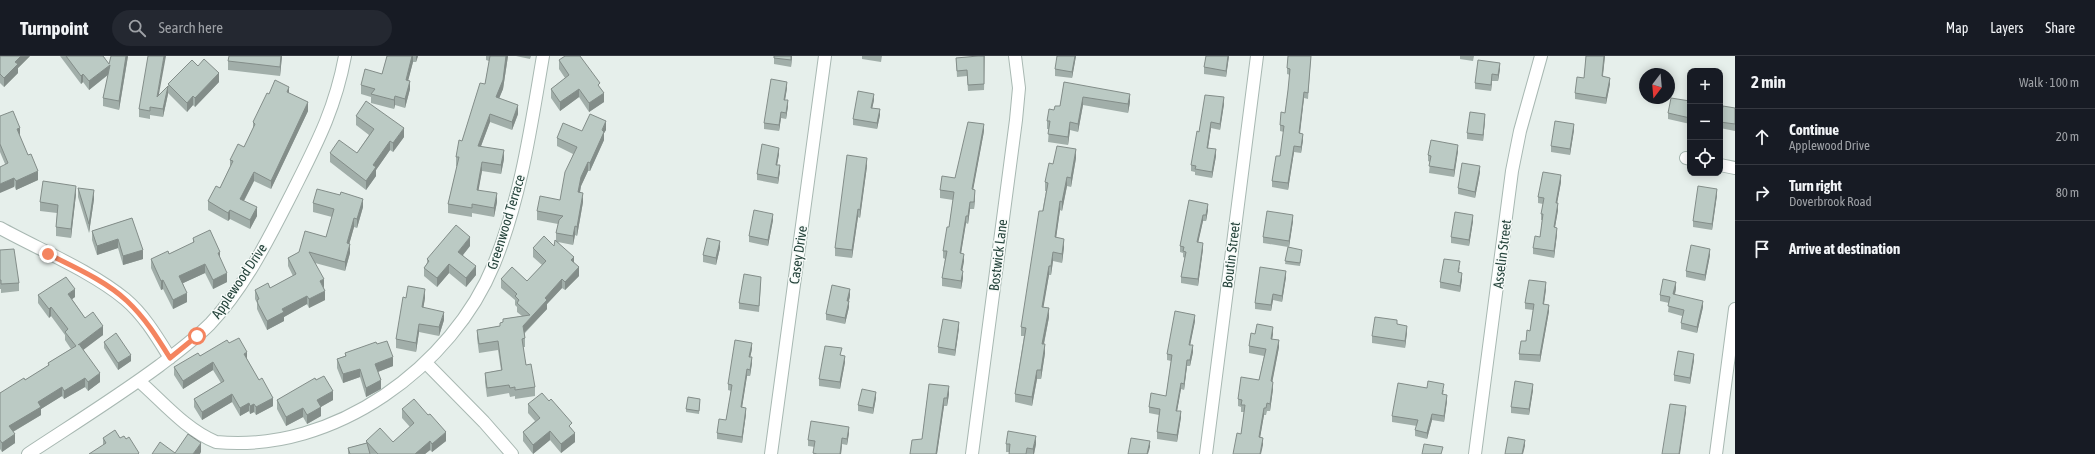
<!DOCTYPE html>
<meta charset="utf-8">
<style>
:root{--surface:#171b24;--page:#242831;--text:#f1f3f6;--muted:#9ea1a6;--line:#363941}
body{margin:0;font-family:"Asap Condensed",sans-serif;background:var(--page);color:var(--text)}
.controls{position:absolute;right:12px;top:12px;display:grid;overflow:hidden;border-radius:8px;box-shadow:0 2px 10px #0003}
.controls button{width:36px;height:36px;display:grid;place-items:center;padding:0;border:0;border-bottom:1px solid var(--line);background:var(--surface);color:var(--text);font:20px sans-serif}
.compass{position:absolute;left:1639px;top:12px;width:36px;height:36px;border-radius:50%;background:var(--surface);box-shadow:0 2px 10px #0003;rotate:196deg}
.stop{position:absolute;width:12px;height:12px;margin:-9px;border:3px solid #f4845f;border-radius:50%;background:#fff}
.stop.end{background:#f4845f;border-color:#fff;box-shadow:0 1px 4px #0008}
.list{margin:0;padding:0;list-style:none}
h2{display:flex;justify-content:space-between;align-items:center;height:52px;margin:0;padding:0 16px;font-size:17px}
h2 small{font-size:13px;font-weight:400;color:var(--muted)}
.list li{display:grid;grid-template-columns:26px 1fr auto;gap:12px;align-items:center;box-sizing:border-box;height:56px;padding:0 16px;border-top:1px solid var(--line)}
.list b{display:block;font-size:15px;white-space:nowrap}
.list p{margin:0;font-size:13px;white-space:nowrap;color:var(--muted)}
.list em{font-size:13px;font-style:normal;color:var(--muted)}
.icon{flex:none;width:22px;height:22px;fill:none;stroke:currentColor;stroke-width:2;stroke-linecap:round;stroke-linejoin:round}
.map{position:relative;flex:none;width:1735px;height:398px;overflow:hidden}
header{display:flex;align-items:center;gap:24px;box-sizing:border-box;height:56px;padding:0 20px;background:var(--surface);border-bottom:1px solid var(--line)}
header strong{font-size:19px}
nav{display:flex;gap:22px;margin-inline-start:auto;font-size:14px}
.search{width:280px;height:36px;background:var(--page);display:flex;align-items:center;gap:10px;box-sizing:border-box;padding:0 14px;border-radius:22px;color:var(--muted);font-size:15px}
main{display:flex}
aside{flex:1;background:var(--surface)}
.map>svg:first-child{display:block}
</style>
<header>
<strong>Turnpoint</strong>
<div class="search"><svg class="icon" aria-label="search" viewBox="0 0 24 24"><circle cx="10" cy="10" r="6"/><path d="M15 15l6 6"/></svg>Search here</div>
<nav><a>Map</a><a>Layers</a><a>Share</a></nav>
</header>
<main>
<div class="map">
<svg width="1735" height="398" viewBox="0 0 1735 398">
<rect width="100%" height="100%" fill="#e6efeb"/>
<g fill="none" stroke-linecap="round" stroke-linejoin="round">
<g stroke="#a8b8b2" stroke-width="14">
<path id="street" d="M1686,102l4,1
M1720,109l15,3
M0,172c40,22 91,43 125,71 19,16 32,38 45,59
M429,310l55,56 28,32
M139,325c23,20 47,49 77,61 119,12 237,-77 278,-178 27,-66 37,-138 49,-208
M28,398c44,-29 89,-57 131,-88 17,-13 36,-27 51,-42 35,-37 59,-86 82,-131 24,-48 43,-83 53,-137
M771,398l54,-398
M972,398l44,-334 3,-32 -4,-32
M1206,398l51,-398
M1475,398l37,-283 8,-40 21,-75
M1716,398l19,-145"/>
</g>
<use href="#street" stroke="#fff" stroke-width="12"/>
</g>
<path fill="#a1aea9" d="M0,0h30l-12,12v5l-14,14 -4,-4z
M60,0h43l6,8 19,-8 -9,54 -16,-4v-8l5,-23 -19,15 -6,-8 -2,2z
M282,0l-2,20 -52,-6v-9z
M387,0h31l-2,6h-3l-5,18 2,9 -5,19 -10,-3 -1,4 -23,-6v-6l-10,-3v-9l21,-11z
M486,0h22l-5,33 -4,9 19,16 -6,16 -22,-8 -9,24 23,13 -3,15 -19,-3 -4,19 19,12 -3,15 -22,-4v4l-24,-4v-9l9,-38h-1v-9l6,-16 23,-57 4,-23 -3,-1z
M516,0h15l-1,3z
M774,0h18l-1,11 -17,-3z
M862,0h20l-1,6 -19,-3z
M985,0l-1,34 -16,1 -1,-15 -10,1 -1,-19z
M1076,0l-4,22 -17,-2v-7z
M1206,0h23l-3,21 -22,-3v-7z
M1311,0l-3,43 -4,-1 -4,36 3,6 -2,13 -7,-1 -6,38 -16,-3v-6l8,-25 4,-24 -4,-1v-6l5,-12 3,-23 2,-15 -3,-1v-6z
M1460,0h14l-1,5 -13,-2z
M1585,0h20l-2,20 7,8 -4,20 -31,-5v-6l9,-15 2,-22z
M559,4l41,28 4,14 -15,10 -10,-15 -19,14 -9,-13v-9l14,-11 -6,-9z
M198,10l21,16 -24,25 -2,-2 -6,7 -19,-19v-9z
M1500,13l-2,12h-6l-1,10 -16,-2v-6z
M1064,26l66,20 -2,11 -45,-8 -5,27 -8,-2 -2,15 -20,-3 1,-13h-2v-8l7,-11 6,-4z
M787,32l-2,12 3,6 -2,13 -5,-1 -2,13 -15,-2v-6z
M289,37l19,18 -37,78 -17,-8 -10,20 13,15 -7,13 -20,-10 -2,2 -20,-11v-9l12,-13 10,-21v-7l14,-13 9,-17v-8l16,-28z
M168,38l-5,23 -13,-2v4l-11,-2v-8l20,-14z
M874,44l-2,8 8,7 -3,14 -24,-4v-6z
M1690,45v23l-22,-5v-6z
M1224,48l-4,26 -9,-2 -3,20 8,8 -4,22 -17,-3v-3l-4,-1v-6l8,-33z
M1735,52v23l-15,-3v-8z
M0,60l20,21 18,43 -22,10 -16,-38z
M356,60l48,21 -11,15 -3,-2 -14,20v6l-10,14 -36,-28v-9h27l12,-18 -13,-10z
M1485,64l-2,21 -16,-2v-6z
M606,74l-2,3v7l-14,31h-2l-7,15 -1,7 3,9 -6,34 -2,-1 -2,10 -15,-3 16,20 5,14 -14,14 -3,-2 -15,16v5l-22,24v14h-2l3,18 9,22v9l-20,3v-3l-5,1 -1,-4 -22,4 -2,-15v-9l16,-3 -3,-20 -19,3 -2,-15v-8l23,-4 3,-4v-3l19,-3 -5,-4v-5l-2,-2v-5l-14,-12v-9l26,2 15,-16 -9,-8v-9l21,-2 2,-5v-8l2,-9 -21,-4v-9l23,-11 13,-46 -16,-8v-8l25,-7z
M1574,74l-4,25 -19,-3v-6z
M984,75l-11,58 2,8 -1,12h-4l-2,15 -2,-1 -5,30 3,8 -2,9 1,8 -2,11 -19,-3v-8l3,-19 -2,-1v-7l6,-24 4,-27 -13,-2v-8l15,-12z
M1458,95l-4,26 -25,-4 1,-11 -2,-1v-6z
M779,98l-2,11 3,6 -2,13 -21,-4v-6z
M1076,102l-5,29 -4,-1 -5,25 -2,-1 -4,27 8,10 -2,16 -9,-2 -2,14h-2l-6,32 6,10 -5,27 1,9 -4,26h-4l-5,27 -17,-4v-8l9,-58h-3v-9l25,-136h-1v-9l8,-18z
M867,110l-7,52 -2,-1 -6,41 -17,-2v-8z
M1480,116l-5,26 -17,-4v-6z
M1561,126l-4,21 1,7 -3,17 2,7 -3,24 -21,-4v-6l7,-11 2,-17h-1v-6l2,-10 -5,-1v-6z
M78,132l16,11 -5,34 -11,-36z
M76,138l-5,44 -15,-2v-9l1,-14 -17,-2v-9z
M1717,139l-5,35 -19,-3v-6z
M1189,144l19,10 -2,11h-3l-5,21 5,7 -5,37 -17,-3v-6l4,-19 -2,-1v-4l-3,-1v-6z
M313,147l50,4 -6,21 -3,-1 -5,17 1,9 -5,18 -30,-8 9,25 1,12 -16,8 -2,-4 -23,13v4l-17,9 -10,-21v-6l-2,-4v-9l15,-2 23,-12 -5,-10v-8l38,-21 6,-20 -19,-5z
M132,162l11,41 -20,6 -5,-17 -21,7 -5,-15v-9z
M773,164l-5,26 -19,-4v-6z
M1293,165l-4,26 13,6 -2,13 -15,-2 3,-17 -25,-4v-6z
M1473,165l-4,25 -18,-3v-6z
M193,182l27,21 7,23 -14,7 -8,-16 -22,10 4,19 -14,7 -10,-20 -2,1 -10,-22v-9l18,-5 24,-11z
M470,190l-7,9 13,20 -10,12 -17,-14 -12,14 -13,-11v-8l3,-5v-4z
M720,192l-4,17 -13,-3v-7z
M0,194l19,33v8l-18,2v-4h-1z
M1710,199l-5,26 -19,-4v-6z
M1460,211l-1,5 3,7 -2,13 -20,-4v-6z
M1286,221l-4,25 -9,-2 -2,11 -16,-2v-6z
M761,227l-2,29 -20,-3v-6z
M1546,233l-2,15 5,7 -9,51 -21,-2v-6l7,-13 4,-10 3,-21 -8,-1v-6z
M1676,233l-1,6 28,12 -6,26 -16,-4v-6l1,-7 -14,-4 1,-9 -9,-2v-6z
M38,239l37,2 -3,2 13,19 18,17 -20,14 17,33 -12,9 -3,-4 -21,12 -2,-3 -21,13v6l-28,17 2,11 -13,9 -2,-3v-56l25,-13 23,-14v-3l23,-14 -6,-9v-5l-14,-19 -2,2 -11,-15z
M850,240l-1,5v6l-4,17 -19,-4v-6z
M406,242h19l-2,10 21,12 -5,16 -20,-4 -3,20 -20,-4v-9z
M1195,265l-5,24 3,7 -3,14h-3l-3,24 -3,-1 -4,22 4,6 -4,25 -20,-3v-7l2,-17 -10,-2v-6l17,-11 5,-35 -4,-1v-6z
M1397,268l10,8 -2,16 -33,-5v-7z
M959,272l-4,28 -17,-3v-6z
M1255,278h18l-1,5 7,8 -7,35 1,7 -3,22h-3l-1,4h-2l-4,22 3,8 -22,-11 3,-22h-3v-5l-3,-1v-7l21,-19 5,-24 -15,-3v-7z
M104,286l27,19 -13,9 -14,-22z
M229,287l18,16 26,47 -17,9 -2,-3 -4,2 -1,-3 -9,5 -8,-14 -30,18 -8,-13v-8l27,-16 -8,-13 -30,19 -9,-14v-8z
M377,288l16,22 -15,6 3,17 -15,8 -6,-20 -17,6 -6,-15v-9l8,-3v-3z
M752,293l-2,8 2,6 -2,13h-3l-5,31 4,7 -4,29 -25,-4v-6l9,-13 5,-29 -3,-1v-6z
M1694,304l-4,24 -16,-3v-6z
M845,306l-5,27 -21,-3v-7z
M316,324l17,20 -12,7v9l-14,8 -4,-7 -17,9 -9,-17v-9z
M929,328l20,10 -2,12h-3l-7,48h-27l12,-15z
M1427,332l17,2 -1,4 4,7 -3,21 -12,-2 -5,19 -12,-3v-6l2,-4 -25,-4v-6z
M1533,334l-4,25 -18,-2v-6z
M876,342l-3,16 -15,-3v-6z
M700,346l-1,12 -13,-2v-3z
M528,348l44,25 3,13 -14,11 -11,-13 -17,14 -10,-13v-9l12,-11 -7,-8z
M402,353l44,32 -14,11 -2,-2 -5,4h-55l-1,-1 1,1h-22v-6l18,-5v-2l27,1 17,-15 -8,-9z
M849,377l-2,12 -5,-1 -1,10h-28l2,-7 -7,-1v-6z
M103,382h17l6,1 13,15 -36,-9z
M1006,388h30l-2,10h-25v-2h-3z"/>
<path fill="#838d89" d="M21,0h9l-12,12v5l-14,14v-9l11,-16z
M126,0h2l-9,54v-9z
M164,0h2l-9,49v-8z
M281,0h1l-2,20v-9z
M412,0h1v6l-7,27v-9z
M416,0h2l-2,6z
M506,0h2l-5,33 -7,17v-9z
M791,0h1l-1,11z
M1075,0h1l-4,22v-6z
M1228,0h1l-3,21v-6z
M1604,0h1l-3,26v-6z
M1500,7v6l-2,12v-6z
M110,9v8l-21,17v-9z
M219,17v9l-24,25v-9z
M83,18v8l-2,2v-8z
M1492,18v7l-1,10v-6z
M1610,22v6l-4,20v-6z
M410,25v8l-5,19v-9z
M787,26v6l-3,18v-6z
M168,30v8l-5,23v-8z
M289,31v9l-2,-4z
M579,33v8l-19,14v-9z
M1304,36v6l-5,42v-7z
M604,37v9l-15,10v-9z
M874,38v6l-3,14v-6z
M1130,38v8l-2,11v-9z
M193,40v9l-6,7v-9z
M395,40v9l-1,4v-9z
M1083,41v8l-5,27v-8z
M1224,41v7l-4,26v-6z
M788,44v6l-2,13v-6z
M308,46v9l-37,78v-8z
M518,49v9l-6,16v-8z
M880,53v6l-3,14v-6z
M781,56v6l-2,13v-6z
M490,58v8l-12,32v-8z
M1485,58v6l-2,21v-6z
M606,65v9l-2,3v7l-14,31v-8l12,-33z
M1070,66v8l-2,15v-8z
M1211,66v6l-4,26v-6z
M984,68v7l-12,65v-7z
M1574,68v6l-4,25v-6z
M20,72v9l-3,-8z
M404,72v9l-11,15v-9z
M1303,78v6l-2,13v-6z
M390,85v9l-14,20v6l-10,14v-9l7,-16z
M1458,89v6l-4,26v-7z
M1294,90v6l-6,38v-7z
M779,92v6l-3,17v-6z
M1076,93v9l-5,29v-9z
M1216,93v7l-4,22v-6z
M504,94v9l-3,15v-9z
M867,102v8l-7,52v-8z
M482,106v9l-5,28v-9z
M588,106v9l-7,15 -3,15v-9l3,-15z
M780,109v6l-2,13v-6z
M1480,110v6l-5,26v-6z
M38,115v9l-22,10v-9z
M254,116v9l-14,27v-9z
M1561,119v7l-5,27v-6z
M1067,121v9l-5,25v-9z
M14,122v9l-14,6v-9z
M76,130v8l-5,44v-9z
M1717,133v6l-5,35v-6z
M94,134v9l-5,34v-9z
M975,134v7l-1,12v-7z
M497,137v9l-3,15v-9z
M583,137v9l-6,34v-9z
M363,143v8l-6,21v-9z
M1060,145v9l-5,36v-9z
M970,146v7l-2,15v-8z
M1558,147v7l-4,23v-6z
M1208,148v6l-2,11v-6z
M257,151v9l-7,13v-9z
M858,153v8l-6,41v-8z
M230,154v9l-2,2v-8z
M773,158v6l-5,26v-6z
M1203,159v6l-6,27v-6z
M1293,159v6l-4,26v-6z
M1473,159v6l-4,25v-6z
M966,160v7l-6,37v-7z
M354,162v9l-7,25v-9z
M575,170v9l-2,10v-9z
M1557,172v6l-3,24v-7z
M470,181v9l-12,15v-9z
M118,183v9l-21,7v-9z
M1064,183v8l-2,16v-9z
M720,185v7l-4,17v-7z
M1203,187v6l-5,37v-7z
M350,188v9l-5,18v-9z
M1710,193v6l-5,26v-6z
M143,194v9l-20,6v-9z
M220,196v9l-2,-8z
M1053,196v9l-2,14v-9z
M964,198v7l-3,17v-8z
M574,201v9l-3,-6z
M205,208v9l-26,12v-9z
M449,208v9l-12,14v-9z
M476,210v9l-10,12v-9z
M1049,210v9l-7,41v-9z
M579,211v9l-14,14v-8z
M963,215v7l-2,11v-8z
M1286,215v6l-4,25v-6z
M227,217v9l-14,7v-9z
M1462,217v6l-2,13v-6z
M324,223v9l-4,-7z
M562,223v9l-15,16v5l-24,25v-8l22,-28z
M163,224v9l-2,1v-9z
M1546,226v7l-3,21v-6z
M1676,226v7l-3,11v-6z
M75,233v8l-7,5v-8z
M425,233v9l-3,18v-9z
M850,233v7l-3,11v-6z
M325,235v9l-16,8v-9z
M187,237v9l-14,7v-9z
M1273,238v6l-2,11v-6z
M307,240v8l-23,13v4l-17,9v-9l15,-12z
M849,245v6l-4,17v-6z
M1703,245v6l-6,26v-6z
M1549,249v6l-9,51v-7z
M51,251v9l-2,2v-9z
M1049,252v9l-7,36v-9z
M444,256v8l-5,16v-9z
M1195,259v6l-6,30v-6z
M959,266v6l-4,28v-6z
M419,268v8l-3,20v-9z
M103,270v9l-25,19v-9z
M1407,270v6l-2,16v-7z
M1273,271v7l-2,12v-7z
M1279,284v7l-8,42v-8z
M752,287v6l-3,14v-6z
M1045,288v9l-4,26v-9z
M1193,289v7l-3,14v-6z
M247,296v8l-3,-6z
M1694,298v6l-4,24v-6z
M131,299v6l-13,9v-7z
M845,300v6l-5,27v-7z
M393,301v9l-18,7v-9z
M752,301v6l-2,13v-6z
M1187,304v6l-3,24v-6z
M213,306v8l-30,19v-8z
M360,313v8l-17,6v-9z
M747,313v7l-6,38v-7z
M1037,314v9l-5,27v-9z
M100,317v9l-12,9v-9z
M85,322v9l-21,12v-8z
M381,324v9l-15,8v-9z
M1273,326v7l-3,22v-7z
M1181,327v6l-5,28v-6z
M1533,328v6l-4,25v-6z
M949,330v8l-2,12v-8z
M62,331v9l-21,13v6l-32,19v-8l29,-24z
M333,335v9l-16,9v-9z
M876,336v6l-3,16v-6z
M232,338v8l-30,18v-8z
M1447,339v6l-3,21v-6z
M273,342v8l-17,9v-8z
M944,342v8l-7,48h-1z
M249,347v8l-9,5v-8z
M254,348v8l-4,2v-8z
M1686,350v6l-6,42h-1z
M321,351v9l-14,8v-9z
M303,352v9l-17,9v-9z
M746,352v6l-4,29v-6z
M1264,352v7l-5,29v-7z
M1181,355v6l-4,25v-7z
M1432,358v6l-5,19v-6z
M849,371v6l-2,12v-6z
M550,375v9l-17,14v-9z
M446,376v9l-14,11v-8z
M575,377v9l-14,11v-9z
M15,378v9l-13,9v-9z
M1036,380v8l-2,10h-1v-5z
M842,382v6l-1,10h-1z
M1263,382v7l-2,9h-1z
M1525,384v6l-2,8h-1z
M430,385v9l-5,4h-10z
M1150,385v6l-2,7h-1z
M201,387v9l-1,2h-7z"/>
<path fill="#bbcac4" stroke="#838d89" d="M0,0h21l-6,6 3,2 -14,14 -4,-4z
M66,0h37l6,8 2,-8h15l-7,45 -16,-3 7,-33 -21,16 -6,-7 -2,2z
M148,0h16l-7,41 11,-11 -5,23 -13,-2v4l-11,-2z
M229,0h52l-1,11 -52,-6z
M387,0h25l-6,24 4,1 -5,18 -10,-3 -1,4 -23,-6 4,-5 -14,-4 4,-16 17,5z
M490,0h16l-3,24 -7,17 22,8 -6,17 -22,-8 -12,32 26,4 -3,15 -19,-3 -5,28 20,3 -3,15 -22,-4v4l-24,-4 11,-47h-3l3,-17 3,1 18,-58 5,1z
M565,0h15l20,27 -2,2 6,8 -15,10 -10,-14 -19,13 -9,-13 18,-14 -10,-15z
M774,0h17v4l-17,-2z
M978,0h6v28l-16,1 -1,-15 -10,1 -1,-13z
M1057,0h18l-3,16 -17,-3z
M1206,0h22l-2,15 -22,-4z
M1288,0h23l-3,37 -4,-1 -5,41 4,1 -2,13 -7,-1 -6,37 -16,-2 4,-25h4l4,-30 -4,-1 1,-13 4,1 3,-23 2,-21 -3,-1z
M1586,0h18l-2,20 8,2 -4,20 -31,-5 2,-16 7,1z
M204,3l15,14 -24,25 -2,-2 -6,7 -19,-19 24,-24 6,6z
M1478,4l22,3 -2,12 -6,-1 -1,11 -16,-2z
M771,23l16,3 -3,18h4l-2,13 -5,-1 -2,13 -15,-2z
M275,24l14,7 -2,5 21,10 -37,79 -17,-9 -14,27 17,8 -7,13 -20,-10 -2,3 -20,-12 8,-15 4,2 13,-27 -3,-1 8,-16 6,3 11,-23 -2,-2 14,-29 2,1z
M1064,26l66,12 -2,10 -45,-7 -5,27 -8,-2 -2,15 -20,-3 2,-13h-3l2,-12 5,1 1,-4h5z
M858,35l16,3 -3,14 9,1 -3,14 -24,-4z
M1205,39l19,2 -4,27 -9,-2 -4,26 9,1 -4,23 -17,-3 1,-3 -5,-1 6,-34 2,1z
M1671,42l19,3v17l-22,-5z
M366,45l38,27 -11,15 -3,-2 -17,24 3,2 -10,14 -36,-28 9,-13 18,13 17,-24 -18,-13z
M1723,50l12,2v16l-15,-2z
M13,55l7,17 -3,1 11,26 3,-1 7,17 -22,10 -2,-3 -14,6v-17l8,-4 -8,-19v-28z
M1470,56l15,2 -2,21 -16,-2z
M590,58l16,7 -4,9 2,2 -14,31 -2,-1 -7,15 -3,15 5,1 -6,34 -2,-1 -2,10 -17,-3 3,-13 4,-4 -26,-5 3,-15 20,4 5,-28 12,-25 -20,-9 6,-15 19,8z
M1555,65l19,3 -4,25 -19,-3z
M968,66l16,2 -12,65 3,1 -1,12h-4l-2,14h-2l-6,37 4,1 -3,16 2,1 -2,10 -19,-3 5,-27h-4l4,-24h2l5,-35 -14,-2 2,-14 13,2z
M1431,84l27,5 -4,25 -25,-4 2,-10 -3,-1z
M762,88l17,4 -3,17h4l-2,13 -21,-4z
M1057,90l19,3 -5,29 -4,-1 -5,25 -2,-1 -5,36 9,2 -2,15 -9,-2 -2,14h-2l-7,41 7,1 -7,36h3l-4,26h-4l-5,27 -17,-3 11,-66 -5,-1 18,-116h4l5,-28 -3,-1 4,-19 4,1z
M847,99l20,3 -7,52 -2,-1 -6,41 -17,-2z
M1462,107l18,3 -5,26 -17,-4z
M1543,116l18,3 -5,28h2l-4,24 3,1 -3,23 -21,-3 2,-12 5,1 3,-23h-2l3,-16 -6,-1z
M43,125l33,5 -5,43 -15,-2 2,-22 -18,-3z
M1698,130l19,3 -5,35 -19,-3z
M78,132l16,2 -5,34z
M317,133l23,6 1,-3 22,7 -6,20 -3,-1 -7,25 3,1 -5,18 -36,-10 15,27 -4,2 5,10 -16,8 -2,-3 -25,13 2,3 -17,9 -9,-17 -1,-4 2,-1 -4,-9 13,-7 2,5 26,-14 -8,-16 11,-6 6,-21 21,6 8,-28 -21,-6z
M1189,144l19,4 -2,11h-3l-6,27 6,1 -5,36 -17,-2 5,-25 -3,-1 1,-4 -4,-1z
M754,154l19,4 -5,26 -19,-4z
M1267,155l26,4 -4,26 -26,-4z
M1455,156l18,3 -4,25 -18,-3z
M132,162l11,32 -20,6 -5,-17 -21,7 -5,-15z
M456,169l14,12 -12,15 18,14 -10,12 -17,-14 -12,14 -13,-10 5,-7 -2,-2z
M210,174l10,22 -2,1 9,20 -14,7 -8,-16 -26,12 8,17 -14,7 -10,-20 -2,1 -10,-22 17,-8 1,3 25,-12 -1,-4z
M544,180l10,10 1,-6 19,17 -3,3 8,7 -14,15 -3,-3 -17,19 2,2 -24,26 2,12 -3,1 4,26 5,-1 4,23 -20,3v-3l-5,1 -1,-3 -22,3 -2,-15 17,-3 -4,-29 -19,3 -2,-14 23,-4v-3l3,-1v-3l27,-4 -13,-12 2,-3 -4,-4 2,-2 -16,-15 11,-12 15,14 19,-20 -13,-13z
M707,182l13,3 -4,17 -13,-3z
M1691,189l19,4 -5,26 -19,-4z
M1288,191l14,3 -2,13 -15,-2z
M14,193l5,34 -18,1v-4h-1v-30z
M1444,203l16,2 -2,11 4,1 -2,13 -20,-4z
M1260,211l26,4 -4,25 -9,-2 -2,11 -16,-2z
M744,218l17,3 -2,29 -20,-3z
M66,221l9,12 -7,5 17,24 8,-6 10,14 -25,19 1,-1 21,29 -12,9 -3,-4 -21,13 -2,-4 -24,15 3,5 -32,19 6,8 -13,9 -2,-3v-47l24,-15 1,2 24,-15 -1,-2 28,-17 -11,-14 3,-3 -17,-22 -2,2 -11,-14z
M1663,223l13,3 -3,12 30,7 -6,26 -16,-4 3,-13 -16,-4 2,-9 -10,-2z
M1529,224l17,2 -3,22 6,1 -9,50 -21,-1 2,-13h5l1,-11 3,1 4,-27 -9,-1z
M832,229l18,4 -3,12h2l-4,17 -19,-4z
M408,230l17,3 -3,18 22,5 -5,15 -20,-3 -3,19 -20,-4 7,-42 3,1z
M1175,255l20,4 -6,30h4l-3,15h-3l-3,24 -3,-1 -5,28h5l-4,24 -20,-3 3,-23 -11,-2 2,-14 15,3 6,-41 -5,-1z
M1375,261l22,3v4l10,2 -2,15 -33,-5z
M943,263l16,3 -4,28 -17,-3z
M1257,268l16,3 -2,12 8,1 -8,41 2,1 -3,22 -3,-1 -1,5h-2l-5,29 4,1 -3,16h-27l4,-21 4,1 4,-29h-4l1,-5 -4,-1 3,-22 18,3 7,-31 -17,-3 2,-13 4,1z
M116,277l15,22 -13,8 -14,-21z
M239,282l8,14 -3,2 15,26 3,-2 11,20 -17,9 -2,-3 -4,2 -1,-3 -9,5 -8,-14 -30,18 -8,-13 30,-18 -11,-19 -30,19 -9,-14 24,-14 2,3 27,-16 2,3z
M735,284l17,3 -3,14h3l-2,13 -3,-1 -6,38 5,1 -4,29 -25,-4 2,-14 7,1 6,-35 -4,-1z
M387,285l6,16 -18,7 6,16 -15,8 -6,-19 -17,5 -6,-15 9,-3 -1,-3 31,-11 1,2z
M825,290l17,2 -2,7 5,1 -5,26 -21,-3z
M1678,295l16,3 -4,24 -16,-3z
M324,320l9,15 -16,9 4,7 -14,8 -4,-7 -17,9 -9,-17 38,-22 1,2z
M1428,325l16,3 -2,10 5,1 -3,21 -12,-2 -5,19 -12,-3 3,-10 -26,-4 6,-33 29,5z
M1515,325l18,3 -4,25 -18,-2z
M929,328l20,2 -2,12h-3l-8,56h-26l2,-14 10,-1z
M862,333l14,3 -3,16 -15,-3z
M542,337l7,8 2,-2 21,24 -3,3 6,7 -14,11 -11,-13 -17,14 -10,-13 17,-14 -12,-14z
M688,341l12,2 -1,12 -13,-2z
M414,343l14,16 2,-1 16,18 -14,12 -2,-3 -15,13h-37l-12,-13 14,-13 13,14 21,-19 -12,-14z
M1670,348l16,2 -7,48h-17z
M811,365l38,6 -2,12 -5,-1 -2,16h-23l-4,-1 2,-12 -7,-1z
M115,374l5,8 4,-2 2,3 3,-2 10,16 -1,1h-49l17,-11 -3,-5z
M1008,375l28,5 -3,13 -6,-1 -1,6h-17l1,-10h-4z
M188,378l13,9 -8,11h-41l8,-12 15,11z
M1508,381l17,3 -3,14h-17z
M1131,382l19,3 -3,13h-19z
M367,387l3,11h-20l-2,-6z
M1424,388l19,3 -2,7h-19z"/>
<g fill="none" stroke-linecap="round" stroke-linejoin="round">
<path stroke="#f4845f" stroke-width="5" d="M48,198c26,13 58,27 79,47 18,17 30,36 43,57l27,-22"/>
</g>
<g text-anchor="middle" stroke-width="3" stroke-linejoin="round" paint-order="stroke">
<g font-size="14" fill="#24423a" stroke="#f7fbf9">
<text transform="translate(506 166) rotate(-73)" y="5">Greenwood Terrace</text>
<text transform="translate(1502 198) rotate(-83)" y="5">Asselin Street</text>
<text transform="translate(798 199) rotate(-82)" y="5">Casey Drive</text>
<text transform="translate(998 199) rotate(-83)" y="5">Bostwick Lane</text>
<text transform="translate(1231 199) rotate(-83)" y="5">Boutin Street</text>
<text transform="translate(239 225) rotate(-56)" y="5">Applewood Drive</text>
</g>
</g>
</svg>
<div class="controls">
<button>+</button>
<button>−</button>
<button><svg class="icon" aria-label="locate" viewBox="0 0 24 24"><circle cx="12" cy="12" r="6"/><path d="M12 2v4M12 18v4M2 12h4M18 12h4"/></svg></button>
</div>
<svg class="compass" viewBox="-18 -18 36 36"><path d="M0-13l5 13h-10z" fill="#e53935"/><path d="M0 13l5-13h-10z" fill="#9ea1a6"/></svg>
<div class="stop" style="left:197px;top:280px"></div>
<div class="stop end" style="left:48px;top:198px"></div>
</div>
<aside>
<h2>2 min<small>Walk · 100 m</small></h2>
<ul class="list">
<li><svg class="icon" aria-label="ahead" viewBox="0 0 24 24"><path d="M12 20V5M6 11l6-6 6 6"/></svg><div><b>Continue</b><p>Applewood Drive</p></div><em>20 m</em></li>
<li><svg class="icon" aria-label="right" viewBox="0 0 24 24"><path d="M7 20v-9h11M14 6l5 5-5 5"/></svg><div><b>Turn right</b><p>Doverbrook Road</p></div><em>80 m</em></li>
<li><svg class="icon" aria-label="arrive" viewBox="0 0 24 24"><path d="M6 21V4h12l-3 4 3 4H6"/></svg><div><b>Arrive at destination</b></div></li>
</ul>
</aside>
</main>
